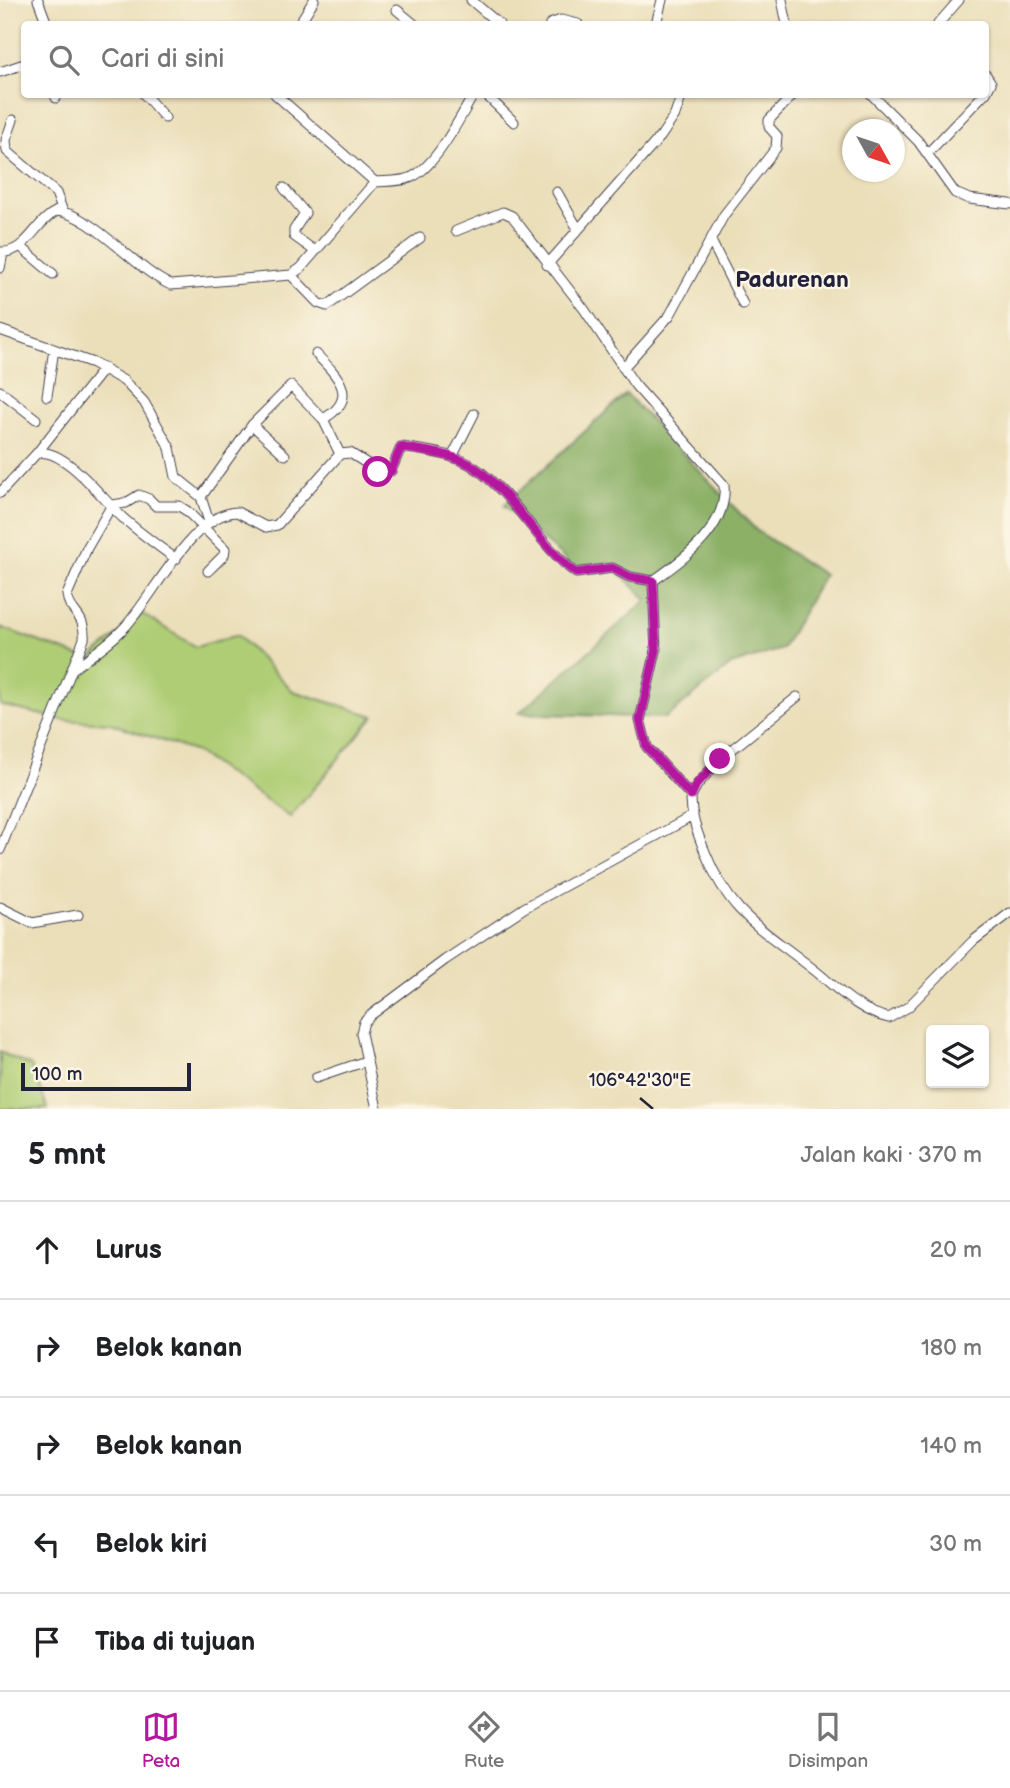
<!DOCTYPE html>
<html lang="id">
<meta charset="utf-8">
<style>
:root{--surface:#fff;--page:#f6f6f6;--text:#202124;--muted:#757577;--line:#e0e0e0;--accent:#b5179e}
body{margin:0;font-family:"Balsamiq Sans",sans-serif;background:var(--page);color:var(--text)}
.controls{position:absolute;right:21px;bottom:21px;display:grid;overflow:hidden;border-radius:7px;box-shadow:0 2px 5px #0004}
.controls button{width:63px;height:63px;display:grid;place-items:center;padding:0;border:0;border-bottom:2px solid var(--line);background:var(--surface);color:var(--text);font:35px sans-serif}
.compass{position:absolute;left:842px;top:119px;width:63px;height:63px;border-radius:50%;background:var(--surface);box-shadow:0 2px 5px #0004;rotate:130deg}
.scale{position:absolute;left:21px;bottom:18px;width:170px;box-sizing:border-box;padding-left:7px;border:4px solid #22223b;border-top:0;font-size:19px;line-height:24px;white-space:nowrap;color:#22223b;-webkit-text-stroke:5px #fcf5e5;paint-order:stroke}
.stop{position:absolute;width:21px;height:21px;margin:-16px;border:5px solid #b5179e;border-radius:50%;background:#fff}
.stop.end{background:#b5179e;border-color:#fff;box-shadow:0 2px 7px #0008}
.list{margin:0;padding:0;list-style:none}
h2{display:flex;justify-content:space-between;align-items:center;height:91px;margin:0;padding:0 28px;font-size:30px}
h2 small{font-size:23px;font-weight:400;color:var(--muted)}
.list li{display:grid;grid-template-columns:46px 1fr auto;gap:21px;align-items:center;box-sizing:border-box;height:98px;padding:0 28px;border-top:2px solid var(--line)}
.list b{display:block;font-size:26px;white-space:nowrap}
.list em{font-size:23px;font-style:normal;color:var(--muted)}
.icon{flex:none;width:38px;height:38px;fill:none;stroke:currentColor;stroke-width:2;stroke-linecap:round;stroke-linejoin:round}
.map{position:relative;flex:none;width:1010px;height:1109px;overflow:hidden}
.search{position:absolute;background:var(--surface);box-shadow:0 2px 5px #0004;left:21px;right:21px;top:21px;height:77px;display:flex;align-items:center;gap:18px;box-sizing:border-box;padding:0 24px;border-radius:7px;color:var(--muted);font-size:26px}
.sheet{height:581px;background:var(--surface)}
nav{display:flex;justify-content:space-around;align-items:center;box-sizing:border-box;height:98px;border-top:2px solid var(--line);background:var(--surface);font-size:19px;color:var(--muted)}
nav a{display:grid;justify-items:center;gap:4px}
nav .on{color:var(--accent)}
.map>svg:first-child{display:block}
</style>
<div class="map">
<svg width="1010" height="1109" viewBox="0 0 1010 1109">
<rect width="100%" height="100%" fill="#fcf5e5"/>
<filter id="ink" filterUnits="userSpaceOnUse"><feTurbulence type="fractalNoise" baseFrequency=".0143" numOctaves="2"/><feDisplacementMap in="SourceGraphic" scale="14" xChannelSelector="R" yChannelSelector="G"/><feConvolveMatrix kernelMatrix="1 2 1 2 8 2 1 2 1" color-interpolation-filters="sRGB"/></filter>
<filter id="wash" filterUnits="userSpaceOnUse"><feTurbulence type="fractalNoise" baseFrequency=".00686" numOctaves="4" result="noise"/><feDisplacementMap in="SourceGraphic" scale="28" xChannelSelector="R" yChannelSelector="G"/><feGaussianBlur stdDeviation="1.57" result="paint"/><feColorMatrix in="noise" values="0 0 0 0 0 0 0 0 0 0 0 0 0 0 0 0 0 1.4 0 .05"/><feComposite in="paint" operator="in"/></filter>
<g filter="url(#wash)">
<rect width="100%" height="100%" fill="#ebdfba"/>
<path fill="#afcd74" stroke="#687858" stroke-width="2" d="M142,614l54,33 41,-12 56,56 81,25 -84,101 -94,-65 -86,-29 -47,-3 -63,-15v-78l89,33z
M0,1052l31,14 17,43h-48z"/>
<path fill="#8bb066" stroke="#566950" stroke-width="2" d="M626,394l130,136 68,45 -42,74 -51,16 -65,53 -147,-5 128,-113 -37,-37 -33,7 -73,-65z"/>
</g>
<g filter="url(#ink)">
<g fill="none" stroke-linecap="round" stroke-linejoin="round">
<g stroke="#403e4e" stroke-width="11">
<path id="street" d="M38,0l9,24
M471,0l28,24
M782,0l5,24
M397,10l17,14
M299,24l15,-24
M550,24l11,-4 17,4
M656,24l6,-24
M938,24l21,-24
M0,72l24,-8
M986,75l5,8 -5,10
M55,94l1,4
M144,94l21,24
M275,94l100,88
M485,94l29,28
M871,94l47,47 37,52 14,6 41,5
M13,120l-7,20 1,11 49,42 7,19
M928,153l56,-59
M284,188l21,25 -11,17v6l21,15
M557,192l21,37
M456,231l47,-19 9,4 72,93 51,76 89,100c4,43 -40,74 -71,96l3,70 -16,69 7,27 44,49c0,22 6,36 14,56 26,65 57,76 108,117 23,18 46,43 76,49l19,-11 65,-66 37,-28
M711,241l32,63
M21,247l32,27
M0,252c27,2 35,-31 57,-41 35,3 79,59 114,74l120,-10 10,-7 74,-86c11,-1 27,0 37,-5 25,-12 48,-60 62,-83
M547,265l114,-129 14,-21 7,-21
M0,268l3,-15
M291,275l27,28 9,3 93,-68
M0,330l93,33 31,18 20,21 26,46 6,29 25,20 8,25
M316,354c21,21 45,44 7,65
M623,368l47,-53 54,-100 52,-67 1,-12 -8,-9v-7l25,-26
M0,391l36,28
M47,396l7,-47
M252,425l33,30
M37,453l67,-85
M452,457l22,-43
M0,493l37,-40c28,-6 67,48 86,65 17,15 35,28 53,41
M201,497l51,-72 39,-39 32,33 17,35
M74,668c17,-12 35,-24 50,-40 29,-30 68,-115 113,-116l29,15 11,-2 63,-71 10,-1 32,20 9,-2 10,-24c24,4 52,6 73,20 41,28 63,76 102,106l36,-5 18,9 23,4
M691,796l6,-11 23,-26 77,-62
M0,850l84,-211c2,-25 -15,-26 -17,-44l20,-47 25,-43 14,-2 13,-8 10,4 7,7h23l8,5 38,38 -1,6 -16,16
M0,907l32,16 46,-8
M316,1078l50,-17
M377,1109l-16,-76 3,-11 7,-7 74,-55 79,-52 167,-91"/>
</g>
<use href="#street" stroke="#fff" stroke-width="9"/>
</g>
</g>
<g fill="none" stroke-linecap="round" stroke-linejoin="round" filter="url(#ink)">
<path stroke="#b5179e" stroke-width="9" d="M378,472l13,-1 10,-24c24,5 52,6 73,20 41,28 63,77 102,106l36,-5 18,9 23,4 3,70 -16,69 7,27 44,49 5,-11 24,-26"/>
</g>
<path fill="none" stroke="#22223b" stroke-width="2.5" d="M640,1098l13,11"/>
<g text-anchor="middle" stroke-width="5" stroke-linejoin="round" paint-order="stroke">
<g font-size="23" font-weight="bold" fill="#22223b" stroke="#fcf5e5">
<text x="792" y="287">Padurenan</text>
</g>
</g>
<g font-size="18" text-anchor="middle" fill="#22223b" stroke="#fcf5e5" stroke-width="5" stroke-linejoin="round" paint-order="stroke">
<text x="640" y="1086">106°42'30"E</text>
</g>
</svg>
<div class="controls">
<button><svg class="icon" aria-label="layers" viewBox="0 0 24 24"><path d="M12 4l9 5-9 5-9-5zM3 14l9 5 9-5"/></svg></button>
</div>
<svg class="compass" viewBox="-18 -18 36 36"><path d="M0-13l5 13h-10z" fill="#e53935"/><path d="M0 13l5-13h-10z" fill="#757577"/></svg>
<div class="scale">100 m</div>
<div class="stop" style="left:378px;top:472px"></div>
<div class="stop end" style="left:720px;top:759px"></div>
<div class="search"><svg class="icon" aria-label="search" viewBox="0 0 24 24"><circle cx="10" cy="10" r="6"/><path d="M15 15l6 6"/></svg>Cari di sini</div>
</div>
<section class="sheet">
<h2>5 mnt<small>Jalan kaki · 370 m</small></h2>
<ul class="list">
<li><svg class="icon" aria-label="ahead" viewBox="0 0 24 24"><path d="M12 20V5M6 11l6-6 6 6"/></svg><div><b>Lurus</b></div><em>20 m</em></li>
<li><svg class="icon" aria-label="right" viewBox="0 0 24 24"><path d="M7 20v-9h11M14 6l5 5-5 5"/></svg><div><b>Belok kanan</b></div><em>180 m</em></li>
<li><svg class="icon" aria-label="right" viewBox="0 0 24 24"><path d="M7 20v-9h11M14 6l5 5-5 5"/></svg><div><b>Belok kanan</b></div><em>140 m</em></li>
<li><svg class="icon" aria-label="left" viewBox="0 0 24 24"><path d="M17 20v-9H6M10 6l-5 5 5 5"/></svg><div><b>Belok kiri</b></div><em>30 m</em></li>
<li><svg class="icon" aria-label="arrive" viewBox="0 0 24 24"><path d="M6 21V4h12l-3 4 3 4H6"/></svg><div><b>Tiba di tujuan</b></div></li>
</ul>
</section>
<nav>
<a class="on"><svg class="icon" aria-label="map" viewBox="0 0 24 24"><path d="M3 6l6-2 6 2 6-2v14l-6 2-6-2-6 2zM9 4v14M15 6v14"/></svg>Peta</a>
<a><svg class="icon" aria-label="directions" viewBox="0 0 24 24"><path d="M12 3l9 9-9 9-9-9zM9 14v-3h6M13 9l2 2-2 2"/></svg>Rute</a>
<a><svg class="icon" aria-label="saved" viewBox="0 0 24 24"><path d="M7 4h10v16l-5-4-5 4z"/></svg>Disimpan</a>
</nav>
